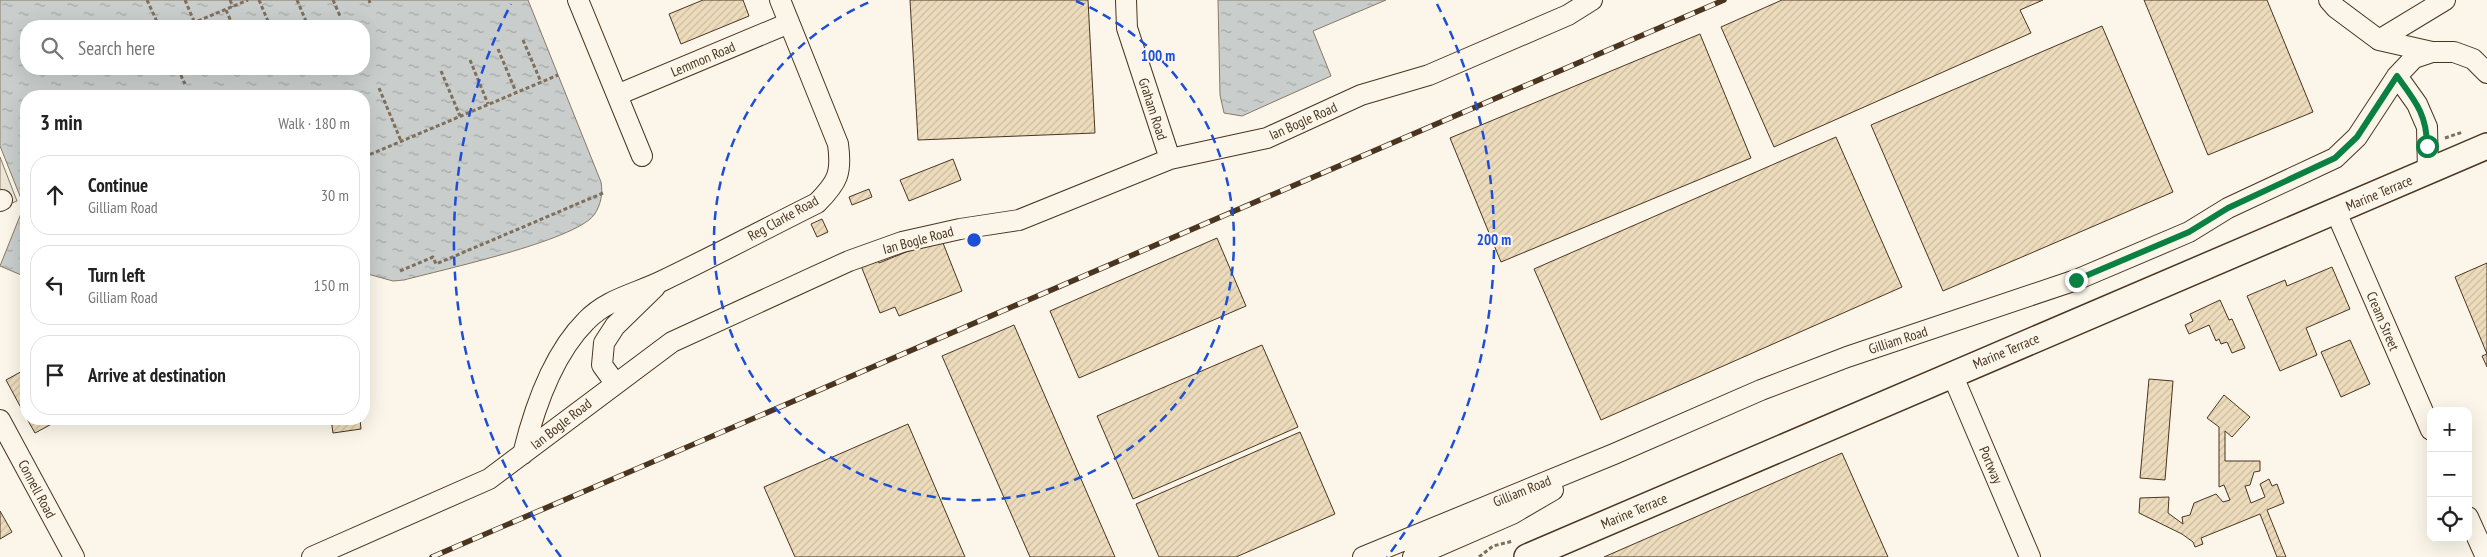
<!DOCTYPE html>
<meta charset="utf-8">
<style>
:root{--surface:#fff;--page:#f2f2f2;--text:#222;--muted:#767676;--line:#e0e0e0}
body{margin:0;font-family:"PT Sans Narrow",sans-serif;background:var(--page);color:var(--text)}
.controls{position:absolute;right:15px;bottom:15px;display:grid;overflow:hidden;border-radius:10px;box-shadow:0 5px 20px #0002}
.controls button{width:45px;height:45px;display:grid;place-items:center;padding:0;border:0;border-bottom:1px solid var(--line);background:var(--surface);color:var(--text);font:25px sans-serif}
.stop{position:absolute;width:15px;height:15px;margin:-11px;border:4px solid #0b8043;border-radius:50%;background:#fff}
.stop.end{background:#0b8043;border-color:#fff;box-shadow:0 1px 5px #0008}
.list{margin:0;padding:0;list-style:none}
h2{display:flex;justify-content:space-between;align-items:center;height:65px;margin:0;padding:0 20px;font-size:21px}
h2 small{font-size:16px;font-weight:400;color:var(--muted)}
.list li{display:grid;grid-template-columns:32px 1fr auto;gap:15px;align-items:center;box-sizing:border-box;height:80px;margin:0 10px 10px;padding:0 10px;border:1px solid var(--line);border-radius:20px}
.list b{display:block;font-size:19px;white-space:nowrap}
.list p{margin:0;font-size:16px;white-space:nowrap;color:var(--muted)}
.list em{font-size:16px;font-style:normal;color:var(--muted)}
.icon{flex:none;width:28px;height:28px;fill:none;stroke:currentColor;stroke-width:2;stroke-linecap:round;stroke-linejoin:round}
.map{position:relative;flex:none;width:2487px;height:557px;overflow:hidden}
.search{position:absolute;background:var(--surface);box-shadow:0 5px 20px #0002;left:20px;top:20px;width:350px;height:55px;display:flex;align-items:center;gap:12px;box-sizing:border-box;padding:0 18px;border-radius:20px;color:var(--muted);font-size:19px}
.panel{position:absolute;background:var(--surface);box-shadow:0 5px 20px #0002;left:20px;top:90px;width:350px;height:335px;border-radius:20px}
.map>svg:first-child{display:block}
</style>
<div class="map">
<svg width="2487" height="557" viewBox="0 0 2487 557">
<defs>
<pattern id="water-ripples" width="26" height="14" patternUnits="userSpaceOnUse" patternTransform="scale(1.25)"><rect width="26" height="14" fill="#c9cecd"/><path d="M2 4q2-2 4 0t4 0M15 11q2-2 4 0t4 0" fill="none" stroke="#a5a8a6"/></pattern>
<pattern id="building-hatch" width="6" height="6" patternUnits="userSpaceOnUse" patternTransform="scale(1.25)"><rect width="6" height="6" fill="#ecdcbc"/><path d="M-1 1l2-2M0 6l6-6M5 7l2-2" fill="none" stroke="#ccbda1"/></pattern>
</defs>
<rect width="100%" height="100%" fill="#fbf6e9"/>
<path fill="#ede7d9" stroke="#887966" d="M0,157l17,44 -17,7z"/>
<path fill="url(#water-ripples)" stroke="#887966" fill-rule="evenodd" d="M0,0h528l73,182c2,11 0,23 -7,33 -20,26 -153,55 -190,65l-11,1 -29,-8v-177h-338v181l-26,-11 24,-60 -24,-60zM26,26h338v43h-338z
M1218,0h168l-73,31 18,45 -89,40 -18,-3 -4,-18z"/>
<path fill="url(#building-hatch)" stroke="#4a3520" d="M703,0h40l6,16 -68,28 -12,-30z
M910,0h178l7,133 -177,7z
M1782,0h261l-23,10 11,23 -257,114 -53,-120z
M2144,0h123l46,112 -105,43z
M2102,26l71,166 -230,99 -72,-166z
M1700,34l51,124 -250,104 -51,-124z
M1836,137l66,150 -301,133 -67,-151z
M953,159l8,21 -52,21 -9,-21z
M869,189l3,8 -20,8 -3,-8z
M822,219l6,13 -11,5 -6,-13z
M941,238l21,53 -63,25 -4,-9 -15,6 -21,-52 17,-6 3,8z
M1217,238l29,68 -167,72 -29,-67z
M2487,263v104l-5,-11 5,-2 -32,-77z
M2332,267l18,42 -44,19 11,27 -37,16 -33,-75 38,-16 2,6z
M2220,300l9,20 3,-1 13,29 -13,5 -5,-11 -6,2 -2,-5 -3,2 -7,-16 -20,9 -4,-9 8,-4 -3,-7z
M1014,325l101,232h-85l-88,-201z
M2350,340l20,44 -29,13 -20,-45z
M1262,345l36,82 -165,72 -36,-83z
M26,369v48l-20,-37z
M2149,379l24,2 -8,99 -25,-2z
M2224,395l26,22 -18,20 -7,-6v30h35v10l-6,1 -4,13 -5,1 6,17 14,-6 -5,-13 9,-5 3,7 5,-2 7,19 -17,7 19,47h-9l-17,-43 -59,24 2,6 -8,3 -2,-5 -11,-8 -43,-21 1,-15 29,-1 -1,16 15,11 -1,-7 8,-2 4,-12 22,-9 7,8 7,-2 -6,-15 -5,2v-60l-12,-9z
M27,419h34l-26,14z
M331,419h29l1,10 -28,4z
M908,424l57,133h-170l-31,-70z
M1300,432l35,82 -99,43h-77l-23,-53z
M1842,453l46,104h-284z
M0,511l12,21 -12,7z"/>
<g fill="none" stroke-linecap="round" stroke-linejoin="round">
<g stroke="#4a3520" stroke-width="22">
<path id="minor" d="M578,0l64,156
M1126,0l1,28 43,131
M2329,0l7,8 43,32 53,12
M2379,40l66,-40
M2397,76l20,28 10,23 1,45
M617,95l172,-72
M0,201l2,-1
M2336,212l95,218
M1952,374l78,183
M615,383l-13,-18 2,-22 11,-17 40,-39
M0,420l74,137
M523,454c11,-45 29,-99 63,-133 21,-22 49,-27 76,-40 52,-25 103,-52 155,-78 21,-21 25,-30 21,-59l-58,-144
M2468,517l18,40
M312,557l177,-78 183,-137 177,-81 53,-19 58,-13 59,-9 151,-61 97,-21 94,-43 68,-20 139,-60 24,-15
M1363,557l251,-103 147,-64 86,-33 229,-77 113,-48 39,-24 107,-50 22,-21 40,-61 17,-18 18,-6h22l19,7 14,14
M1413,557l99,-43 41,-24"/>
</g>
<g stroke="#4a3520" stroke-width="28">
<path id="major" d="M1527,557l960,-411"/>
</g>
<path stroke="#7f6f5c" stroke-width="3" stroke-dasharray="4 2.5" stroke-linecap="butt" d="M147,0l12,26
M185,0l11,26
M230,0l3,7
M259,0l11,26
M297,0l11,26
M333,0l7,16
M369,0l1,3
M226,10l7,16
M186,26l62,-26
M523,40l18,42
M498,49l18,43
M470,60l18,44
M178,69l7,15
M214,69l1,2
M441,71l19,45
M379,88l22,53
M2445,138l18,-6
M364,146l4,10
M364,157l194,-82
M400,271l33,-14 3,7 167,-71
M1479,557l14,-11 20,-5"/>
<use href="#minor" stroke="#fbf6e9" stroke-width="20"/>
<use href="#major" stroke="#fbf6e9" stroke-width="25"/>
<g stroke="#4a3520" stroke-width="5.5">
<path id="rail" d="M432,557l1292,-557"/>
</g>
<use href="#rail" stroke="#fbf6e9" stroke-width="4" stroke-dasharray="11" stroke-linecap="butt"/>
</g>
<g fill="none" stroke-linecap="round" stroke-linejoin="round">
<path stroke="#0b8043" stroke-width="6" d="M2076,280l113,-48 39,-24 107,-50 22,-21 40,-61c18,25 30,38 30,70"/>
</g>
<g fill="none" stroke="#1d4ed8" stroke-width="2.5" stroke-dasharray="9 6">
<path d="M1076 1A260 260 0 1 1 872 1"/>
<path d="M561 557A520 520 0 0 1 511 4M1437 4A520 520 0 0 1 1387 557"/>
</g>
<g text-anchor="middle" stroke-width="4" stroke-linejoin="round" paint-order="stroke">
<g font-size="14" fill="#4a3520" stroke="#fbf6e9">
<text transform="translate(703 59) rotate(-23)" y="5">Lemmon Road</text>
<text transform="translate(1153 109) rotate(72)" y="5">Graham Road</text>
<text transform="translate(1303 121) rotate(-24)" y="5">Ian Bogle Road</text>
<text transform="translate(2379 193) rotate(-23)" y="5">Marine Terrace</text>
<text transform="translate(783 218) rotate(-29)" y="5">Reg Clarke Road</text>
<text transform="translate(918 240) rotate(-15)" y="5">Ian Bogle Road</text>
<text transform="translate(2383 321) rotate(67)" y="5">Cream Street</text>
<text transform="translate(1898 340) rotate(-18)" y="5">Gilliam Road</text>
<text transform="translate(2006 351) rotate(-23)" y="5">Marine Terrace</text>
<text transform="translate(561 424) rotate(-38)" y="5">Ian Bogle Road</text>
<text transform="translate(1991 465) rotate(67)" y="5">Portway</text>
<text transform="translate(37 489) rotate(62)" y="5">Connell Road</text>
<text transform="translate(1522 491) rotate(-22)" y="5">Gilliam Road</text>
<text transform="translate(1634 511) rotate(-23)" y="5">Marine Terrace</text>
</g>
</g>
<circle cx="974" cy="240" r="8" fill="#1d4ed8" stroke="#fbf6e9" stroke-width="2.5"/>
<g font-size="15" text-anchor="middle" font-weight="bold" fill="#1d4ed8" stroke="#fbf6e9" stroke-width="4" stroke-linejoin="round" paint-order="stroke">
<text x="1158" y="61">100 m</text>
<text x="1494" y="245">200 m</text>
</g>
</svg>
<div class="controls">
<button>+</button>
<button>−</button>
<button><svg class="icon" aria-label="locate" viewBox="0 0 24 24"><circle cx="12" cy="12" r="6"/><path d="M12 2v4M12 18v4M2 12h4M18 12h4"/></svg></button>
</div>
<div class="stop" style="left:2427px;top:146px"></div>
<div class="stop end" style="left:2076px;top:280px"></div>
<div class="search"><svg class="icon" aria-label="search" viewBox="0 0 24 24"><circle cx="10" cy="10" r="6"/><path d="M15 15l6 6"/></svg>Search here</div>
<section class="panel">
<h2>3 min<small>Walk · 180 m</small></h2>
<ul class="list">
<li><svg class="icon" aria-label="ahead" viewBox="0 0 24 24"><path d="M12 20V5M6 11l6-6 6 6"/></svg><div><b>Continue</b><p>Gilliam Road</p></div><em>30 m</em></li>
<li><svg class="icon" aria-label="left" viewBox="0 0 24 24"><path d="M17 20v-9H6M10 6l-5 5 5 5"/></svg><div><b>Turn left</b><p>Gilliam Road</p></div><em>150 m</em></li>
<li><svg class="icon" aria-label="arrive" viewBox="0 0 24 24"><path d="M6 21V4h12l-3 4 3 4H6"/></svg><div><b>Arrive at destination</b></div></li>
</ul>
</section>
</div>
